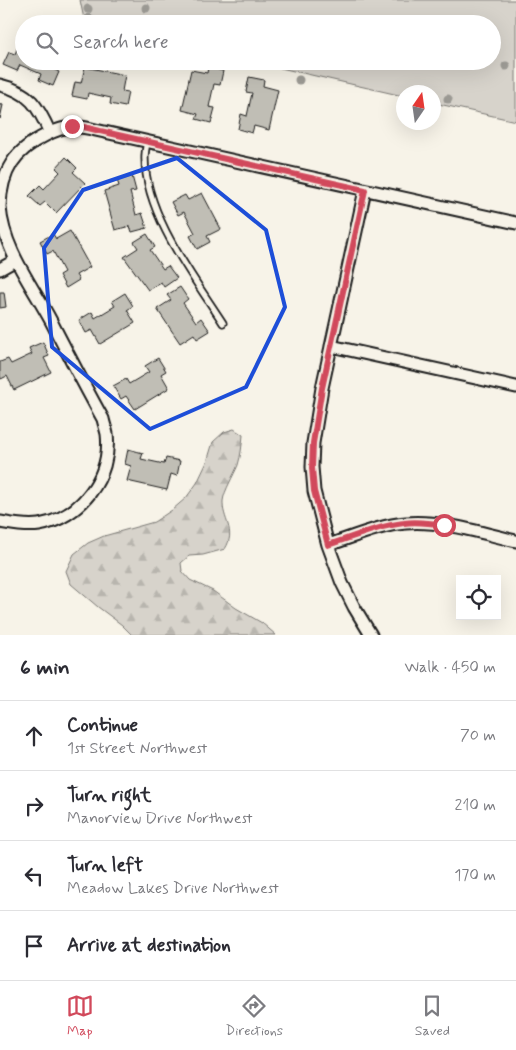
<!DOCTYPE html>
<meta charset="utf-8">
<style>
:root{--surface:#fff;--page:#f7f7f7;--text:#2b2b33;--muted:#7c7c81;--line:#e1e1e2;--accent:#d1495b}
body{margin:0;font-family:Mynerve,sans-serif;background:var(--page);color:var(--text)}
.controls{position:absolute;right:15px;bottom:15px;display:grid;overflow:hidden;border-radius:0px;box-shadow:0 5px 20px #0002}
.controls button{width:45px;height:45px;display:grid;place-items:center;padding:0;border:0;border-bottom:1px solid var(--line);background:var(--surface);color:var(--text);font:25px sans-serif}
.compass{position:absolute;left:396px;top:85px;width:45px;height:45px;border-radius:50%;background:var(--surface);box-shadow:0 5px 20px #0002;rotate:13deg}
.stop{position:absolute;width:15px;height:15px;margin:-11px;border:4px solid #d1495b;border-radius:50%;background:#fff}
.stop.end{background:#d1495b;border-color:#fff;box-shadow:0 1px 5px #0008}
.list{margin:0;padding:0;list-style:none}
h2{display:flex;justify-content:space-between;align-items:center;height:65px;margin:0;padding:0 20px;font-size:21px}
h2 small{font-size:16px;font-weight:400;color:var(--muted)}
.list li{display:grid;grid-template-columns:32px 1fr auto;gap:15px;align-items:center;box-sizing:border-box;height:70px;padding:0 20px;border-top:1px solid var(--line)}
.list b{display:block;font-size:19px;white-space:nowrap}
.list p{margin:0;font-size:16px;white-space:nowrap;color:var(--muted)}
.list em{font-size:16px;font-style:normal;color:var(--muted)}
.icon{flex:none;width:28px;height:28px;fill:none;stroke:currentColor;stroke-width:2;stroke-linecap:round;stroke-linejoin:round}
.map{position:relative;flex:none;width:516px;height:635px;overflow:hidden}
.search{position:absolute;background:var(--surface);box-shadow:0 5px 20px #0002;left:15px;right:15px;top:15px;height:55px;display:flex;align-items:center;gap:12px;box-sizing:border-box;padding:0 18px;border-radius:28px;color:var(--muted);font-size:19px}
.sheet{height:345px;background:var(--surface)}
nav{display:flex;justify-content:space-around;align-items:center;box-sizing:border-box;height:70px;border-top:1px solid var(--line);background:var(--surface);font-size:14px;color:var(--muted)}
nav a{display:grid;justify-items:center;gap:2px}
nav .on{color:var(--accent)}
.map>svg:first-child{display:block}
</style>
<div class="map">
<svg width="516" height="635" viewBox="0 0 516 635">
<defs>
<pattern id="forest-firs" width="22" height="20" patternUnits="userSpaceOnUse" patternTransform="scale(1.25)"><rect width="22" height="20" fill="#d7d3cb"/><path d="M5 1l3.5 6h-7zM16 11l3.5 6h-7z" fill="#b8b5ae"/></pattern>
</defs>
<rect width="100%" height="100%" fill="#f7f3e8"/>
<filter id="ink" filterUnits="userSpaceOnUse"><feTurbulence type="fractalNoise" baseFrequency=".02" numOctaves="2"/><feDisplacementMap in="SourceGraphic" scale="10" xChannelSelector="R" yChannelSelector="G"/><feConvolveMatrix kernelMatrix="1 2 1 2 8 2 1 2 1" color-interpolation-filters="sRGB"/></filter>
<g filter="url(#ink)">
<path fill="url(#forest-firs)" stroke="#7a7874" d="M234,429l9,6c-1,10 -2,20 -5,30 -4,10 -14,26 -15,36 -1,19 14,29 2,48l-22,6 -14,1 -8,7 1,8 8,9 23,11 23,17 26,15 14,12h-144l-10,-10 -24,-18 -27,-23 -5,-13 8,-17 14,-11 16,-7 50,-14 18,-12 14,-12 11,-15 10,-21 6,-20 11,-10z"/>
<path fill="#d7d3cb" stroke="#7a7874" d="M80,0h436v121l-82,-18v-11h-30l-1,4 -153,-35h242v-37h-407z"/>
<path fill="#c0beb5" stroke="#1c1c1c" d="M21,39l3,1v21h32l-3,8 6,3 -6,14 -14,-6 2,-6 -21,-9 -3,6 -14,-6 6,-13 6,2z
M85,67l40,8 -3,16 6,1 -3,15 -15,-3 1,-6 -23,-5 -1,6 -15,-3 3,-14 6,1z
M208,67l15,4 -3,14 -6,-1 -5,23 6,1 -4,15 -15,-4 2,-5 -16,-4 9,-40 16,3z
M249,77l15,3 -1,6 15,4 -9,40 -15,-4 -2,7 -14,-4 3,-15 6,2 5,-23 -6,-1z
M0,104l3,1 -3,14z
M66,157l11,11 -4,4 12,11 -29,30 -11,-11 -5,4 -11,-10 11,-11 4,4 16,-17 -4,-4z
M132,176l4,15 -6,1 6,23 6,-2 5,15 -15,4 -2,-6 -15,4 -11,-39 15,-5 -2,-6z
M202,193l19,36 -14,7 3,6 -13,7 -7,-13 5,-3 -11,-21 -6,3 -7,-13 14,-7 3,5z
M70,231l20,36 -14,8 3,5 -13,8 -7,-13 5,-3 -11,-21 -6,3 -7,-13 13,-7 3,5z
M147,234l8,13 -5,3 13,19 5,-3 9,12 -13,9 -3,-5 -13,8 -24,-33 14,-9 -4,-6z
M180,287l8,12 -5,4 13,19 5,-4 9,13 -13,8 -3,-5 -14,9 -23,-34 14,-9 -4,-5z
M0,292h4l2,15 -6,1z
M125,293l8,13 -6,4 8,13 -35,21 -8,-14 -6,3 -7,-13 13,-8 3,6 20,-12 -3,-5z
M43,342l6,14 -5,2 7,14 -37,18 -7,-14 -6,3 -1,-3v-14l8,-3 3,5 21,-10 -3,-6z
M158,358l8,13 -5,3 8,14 -34,21 -9,-13 -5,3 -8,-13 13,-7 3,5 20,-12 -4,-6z
M128,449l15,4 -2,6 23,5 2,-6 14,3 -3,15 -6,-2 -4,16 -40,-9 4,-15 -6,-2z"/>
<g fill="none" stroke-linecap="round" stroke-linejoin="round">
<g stroke="#1c1c1c" stroke-width="9">
<path id="service" d="M147,142c-1,5 -2,10 -2,15 -1,56 49,121 78,166"/>
</g>
<g stroke="#1c1c1c" stroke-width="15">
<path id="minor" d="M0,85c30,7 38,21 50,48
M365,190l-43,198 -9,55 -1,24 2,24 14,54 14,38 12,24 17,28
M0,206c1,-35 15,-56 46,-71 8,-4 17,-8 27,-8 9,-1 18,2 27,4l416,92
M0,207c3,42 32,78 51,114 17,33 34,66 52,98 1,5 3,10 4,15 5,43 -27,84 -68,91 -13,2 -27,-1 -39,-3
M0,269l16,-9
M331,346l185,41
M328,545c25,-8 52,-20 78,-22 36,-3 75,10 110,18"/>
</g>
<use href="#service" stroke="#f7f3e8" stroke-width="5.5"/>
<use href="#minor" stroke="#f7f3e8" stroke-width="11"/>
</g>
<g fill="#9d9b95">
<circle cx="146" cy="8" r="4.5"/>
<circle cx="88" cy="9" r="4.5"/>
<circle cx="89" cy="18" r="4.5"/>
<circle cx="506" cy="66" r="4.5"/>
<circle cx="299" cy="80" r="4.5"/>
<circle cx="448" cy="99" r="4.5"/>
</g>
</g>
<g fill="none" stroke-linecap="round" stroke-linejoin="round" filter="url(#ink)">
<path stroke="#d1495b" stroke-width="6" d="M72,126l12,1 16,4 265,59 -43,198 -9,55 -1,25 2,23 14,54c25,-8 50,-19 76,-22 14,-2 27,0 40,2"/>
</g>
<path fill="none" stroke="#1d4ed8" stroke-width="4" stroke-linejoin="round" d="M177,158l89,72 19,77 -39,80 -96,42 -98,-82 -8,-99 39,-58z"/>
</svg>
<div class="controls">
<button><svg class="icon" aria-label="locate" viewBox="0 0 24 24"><circle cx="12" cy="12" r="6"/><path d="M12 2v4M12 18v4M2 12h4M18 12h4"/></svg></button>
</div>
<svg class="compass" viewBox="-18 -18 36 36"><path d="M0-13l5 13h-10z" fill="#e53935"/><path d="M0 13l5-13h-10z" fill="#7c7c81"/></svg>
<div class="stop" style="left:444px;top:525px"></div>
<div class="stop end" style="left:72px;top:126px"></div>
<div class="search"><svg class="icon" aria-label="search" viewBox="0 0 24 24"><circle cx="10" cy="10" r="6"/><path d="M15 15l6 6"/></svg>Search here</div>
</div>
<section class="sheet">
<h2>6 min<small>Walk · 450 m</small></h2>
<ul class="list">
<li><svg class="icon" aria-label="ahead" viewBox="0 0 24 24"><path d="M12 20V5M6 11l6-6 6 6"/></svg><div><b>Continue</b><p>1st Street Northwest</p></div><em>70 m</em></li>
<li><svg class="icon" aria-label="right" viewBox="0 0 24 24"><path d="M7 20v-9h11M14 6l5 5-5 5"/></svg><div><b>Turn right</b><p>Manorview Drive Northwest</p></div><em>210 m</em></li>
<li><svg class="icon" aria-label="left" viewBox="0 0 24 24"><path d="M17 20v-9H6M10 6l-5 5 5 5"/></svg><div><b>Turn left</b><p>Meadow Lakes Drive Northwest</p></div><em>170 m</em></li>
<li><svg class="icon" aria-label="arrive" viewBox="0 0 24 24"><path d="M6 21V4h12l-3 4 3 4H6"/></svg><div><b>Arrive at destination</b></div></li>
</ul>
</section>
<nav>
<a class="on"><svg class="icon" aria-label="map" viewBox="0 0 24 24"><path d="M3 6l6-2 6 2 6-2v14l-6 2-6-2-6 2zM9 4v14M15 6v14"/></svg>Map</a>
<a><svg class="icon" aria-label="directions" viewBox="0 0 24 24"><path d="M12 3l9 9-9 9-9-9zM9 14v-3h6M13 9l2 2-2 2"/></svg>Directions</a>
<a><svg class="icon" aria-label="saved" viewBox="0 0 24 24"><path d="M7 4h10v16l-5-4-5 4z"/></svg>Saved</a>
</nav>
